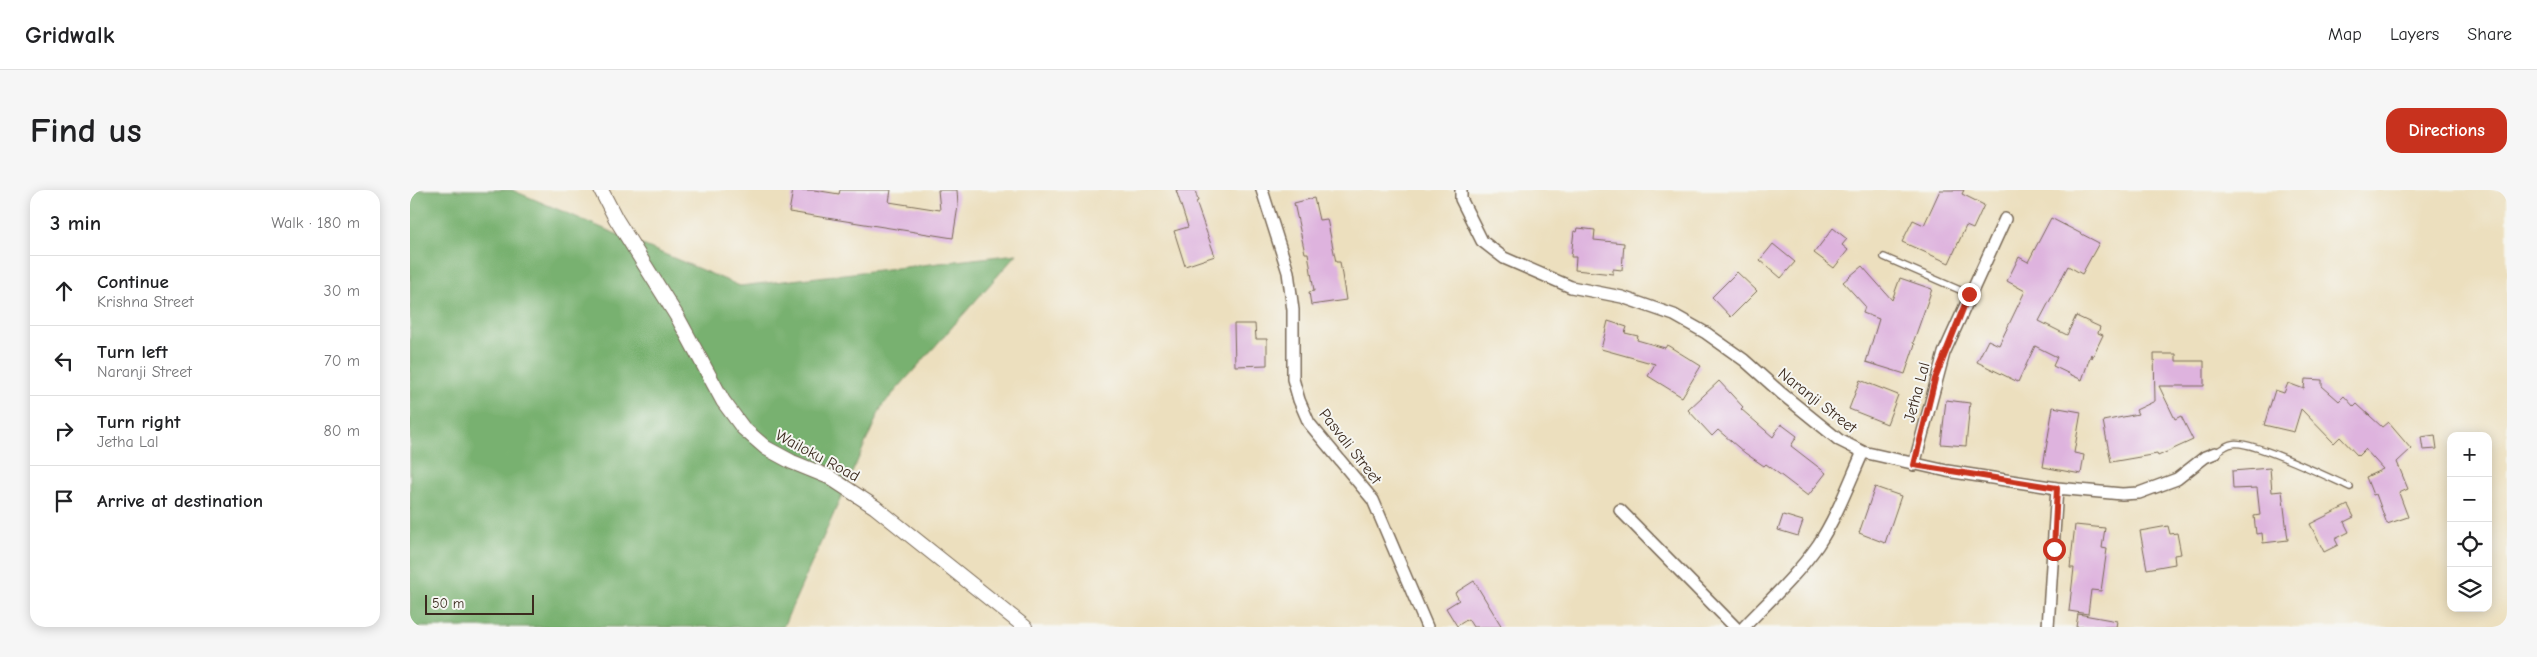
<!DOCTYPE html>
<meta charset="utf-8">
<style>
:root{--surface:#fff;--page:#f6f6f6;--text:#202124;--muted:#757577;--line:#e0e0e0;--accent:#c8321e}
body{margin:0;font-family:"Comic Neue",sans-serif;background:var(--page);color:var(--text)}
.controls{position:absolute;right:15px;bottom:15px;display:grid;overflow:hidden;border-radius:10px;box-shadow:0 2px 12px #0003}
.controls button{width:45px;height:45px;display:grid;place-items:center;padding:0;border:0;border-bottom:1px solid var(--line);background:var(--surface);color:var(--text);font:25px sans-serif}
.scale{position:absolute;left:15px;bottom:12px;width:109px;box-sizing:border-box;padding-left:5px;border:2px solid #3b2a1e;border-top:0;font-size:14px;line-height:18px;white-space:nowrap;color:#3b2a1e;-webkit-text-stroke:4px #f6f6f2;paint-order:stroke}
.stop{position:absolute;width:15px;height:15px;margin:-11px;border:4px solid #c8321e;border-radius:50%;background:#fff}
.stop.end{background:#c8321e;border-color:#fff;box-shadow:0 1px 5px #0008}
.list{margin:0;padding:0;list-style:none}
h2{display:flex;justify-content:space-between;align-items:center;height:65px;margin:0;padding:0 20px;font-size:21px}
h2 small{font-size:16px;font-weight:400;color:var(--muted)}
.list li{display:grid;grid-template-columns:32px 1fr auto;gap:15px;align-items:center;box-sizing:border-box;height:70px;padding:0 20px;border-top:1px solid var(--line)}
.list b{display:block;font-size:19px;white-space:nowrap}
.list p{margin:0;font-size:16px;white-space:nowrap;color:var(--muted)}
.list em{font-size:16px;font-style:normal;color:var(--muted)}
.icon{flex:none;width:28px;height:28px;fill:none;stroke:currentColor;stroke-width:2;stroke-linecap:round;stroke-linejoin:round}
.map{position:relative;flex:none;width:2097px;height:437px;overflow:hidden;border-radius:15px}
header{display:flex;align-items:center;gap:30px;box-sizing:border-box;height:70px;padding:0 25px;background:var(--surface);border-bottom:1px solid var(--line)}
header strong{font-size:24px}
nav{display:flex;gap:28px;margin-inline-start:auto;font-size:18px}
.intro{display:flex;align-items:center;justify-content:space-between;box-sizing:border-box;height:120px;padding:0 30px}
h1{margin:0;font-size:35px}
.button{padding:12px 22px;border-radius:15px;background:var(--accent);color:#fff;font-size:18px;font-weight:700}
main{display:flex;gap:30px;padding:0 30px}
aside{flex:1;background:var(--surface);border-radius:15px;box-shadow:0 2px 12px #0003}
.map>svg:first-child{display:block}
</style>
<header>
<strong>Gridwalk</strong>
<nav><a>Map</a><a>Layers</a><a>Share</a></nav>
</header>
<div class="intro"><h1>Find us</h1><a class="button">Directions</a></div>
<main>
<aside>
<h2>3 min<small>Walk · 180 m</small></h2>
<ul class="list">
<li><svg class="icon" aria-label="ahead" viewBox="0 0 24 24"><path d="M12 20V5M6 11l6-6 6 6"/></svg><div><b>Continue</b><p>Krishna Street</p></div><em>30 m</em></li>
<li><svg class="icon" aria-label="left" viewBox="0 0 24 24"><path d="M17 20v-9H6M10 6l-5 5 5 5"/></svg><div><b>Turn left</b><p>Naranji Street</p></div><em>70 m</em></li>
<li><svg class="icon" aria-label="right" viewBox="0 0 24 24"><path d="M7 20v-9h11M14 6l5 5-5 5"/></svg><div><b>Turn right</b><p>Jetha Lal</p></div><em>80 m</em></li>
<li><svg class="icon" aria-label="arrive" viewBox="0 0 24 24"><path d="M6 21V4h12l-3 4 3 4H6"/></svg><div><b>Arrive at destination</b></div></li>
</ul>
</aside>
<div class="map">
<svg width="2097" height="437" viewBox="0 0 2097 437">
<rect width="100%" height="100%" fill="#f6f6f2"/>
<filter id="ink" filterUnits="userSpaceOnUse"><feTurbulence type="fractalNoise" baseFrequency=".02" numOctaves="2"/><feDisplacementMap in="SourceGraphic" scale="10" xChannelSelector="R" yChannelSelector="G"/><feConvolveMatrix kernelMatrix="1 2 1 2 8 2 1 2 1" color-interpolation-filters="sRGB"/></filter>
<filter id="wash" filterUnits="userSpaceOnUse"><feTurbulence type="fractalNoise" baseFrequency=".0096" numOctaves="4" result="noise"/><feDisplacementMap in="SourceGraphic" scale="20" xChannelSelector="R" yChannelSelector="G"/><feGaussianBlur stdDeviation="1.12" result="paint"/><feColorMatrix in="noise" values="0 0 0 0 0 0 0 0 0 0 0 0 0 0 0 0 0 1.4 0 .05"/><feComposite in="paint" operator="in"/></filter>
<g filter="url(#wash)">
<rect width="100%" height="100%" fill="#ecdfbe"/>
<path fill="#78b16f" stroke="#5a6e46" d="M0,0h102l228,96 277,-32 -135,152 -99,221h-373z"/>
<g id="blocks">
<path fill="#deb3de" d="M383,0h21l25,4 1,-4h51l-2,12 51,8 -2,-20h19l1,16 -5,32 -164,-26z
M766,0h19l3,11 -2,1 19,54 -30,10 -11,-35 14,-4z
M1530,0h24l-2,4 22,11 -11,24 -7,-3 -17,37 -47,-21 11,-22 11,5z
M904,8l5,22 8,-1 9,43h4l6,38 -35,5 -2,-13 5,-1 -6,-38h-3l-11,-50z
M1641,28l48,25 -17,31 -14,-8 -29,55 28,14 9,-19 24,11 -2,6 5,2 -11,23 -1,-4 -9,26 -29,-14 4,-9 -22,-11 -17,36 -41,-20 11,-22 11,5 26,-54 -18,-10 12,-24 9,5z
M1168,38l17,2 -1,10 30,3 -2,27 -9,-1v5l-38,-4 1,-13h-5l3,-26 3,1z
M1423,38l14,11 -5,6 6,5 -14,18 -20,-15z
M1363,54l22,18 -14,16 -21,-18z
M1452,76l30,34 8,-22 32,11 -19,54 2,1 -10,30 -39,-12 13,-43 -16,-6 2,-7 -22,-24z
M1327,82l20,19 -26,26 -19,-20z
M1198,131l19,6 -2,6 13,3 -1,4 28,8 2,-3 34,21 -19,31 -34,-21 7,-12 -54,-15z
M824,134h21l1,15h11v26l-32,1z
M1744,164h22v7h28v25h-45l16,33 6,-3 12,24 -35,16 -1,-2 -46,8 -8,-41 35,-7 -2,-4 19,-9z
M1895,189l17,1v6l17,15 5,-5 10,11 3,-3 25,23 6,-5 23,27 -14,13 11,27 -9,4 9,24 -21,7 -11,-30 -3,1 -7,-18 17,-8 -18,-20 -7,7 -18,-19 -6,6 -33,-34 -7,23 -30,-7 11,-35 9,3 4,-10 16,6z
M1450,190l38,15 -11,29 -38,-15z
M1309,191l24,26 -2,2 32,28 8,-13 16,12 -6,10 35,27 -18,23 -42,-32 -2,2 -19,-13 -27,-23 -6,6 -24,-26z
M1536,210l24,3 -4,43 -25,-2z
M1643,217l28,5 -7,41 10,2 -3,19 -38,-7z
M2025,245l2,14 -14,1 -2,-13z
M1860,278l2,24 10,-1 6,49 -25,3 -1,-10 -6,1 -2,-18 6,-1 -3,-27 -24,1 -1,-18z
M1465,297l26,9 -16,47 -26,-10z
M1938,315l6,12 -10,5 5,10 -14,7 3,6 -14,7 -14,-28z
M1373,325l20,6 -5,15 -20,-6z
M1665,335l30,3 -3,20 5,1 -6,42 -10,-1 -3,24 -19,-3 5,-43h-4z
M1758,336l2,8 7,-1 4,21 -7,1 1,9 -28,5 -7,-38z
M1064,391l28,46h-29l-5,-8 -11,7 -11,-18 13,-8 -4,-7z
M1668,424l39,7 -1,6h-40z"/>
</g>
</g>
<g filter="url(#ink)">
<use href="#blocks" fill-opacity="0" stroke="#796956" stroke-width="1"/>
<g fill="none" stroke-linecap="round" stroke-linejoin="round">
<g stroke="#796956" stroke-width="8">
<path id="service" d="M1474,67l85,37
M1805,263c5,-3 11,-8 17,-9 18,-5 98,34 118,43"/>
</g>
<g stroke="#796956" stroke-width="14">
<path id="minor" d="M852,0l26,82 5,38v69l6,21 10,23 64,77 54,127
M1051,0v9l21,42 22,17 67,29 51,10 52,18 32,18 38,27 37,33 58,47 24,12 84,19 110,17 65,6 17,-1 38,-14 28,-22 10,-4
M1504,275l30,-112 61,-134
M1210,320l115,117
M1334,437c25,-26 53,-52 74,-82 19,-29 31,-62 45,-93
M1638,437l9,-139"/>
</g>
<g stroke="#796956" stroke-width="16">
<path id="tertiary" d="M191,0l15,29 62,99 45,83 20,27 23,20 26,14 37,15 46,30 150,120"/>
</g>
<use href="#service" stroke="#fff" stroke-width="5.5"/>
<use href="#minor" stroke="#fff" stroke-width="11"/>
<use href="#tertiary" stroke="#fff" stroke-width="14"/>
</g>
</g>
<g fill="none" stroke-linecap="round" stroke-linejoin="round" filter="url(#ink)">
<path stroke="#c8321e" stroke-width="6" d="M1559,104l-34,85 -21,86 143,23 -3,61"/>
</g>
<g text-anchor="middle" stroke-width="4" stroke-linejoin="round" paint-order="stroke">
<g font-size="16" fill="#3b2a1e" stroke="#f6f6f2">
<text transform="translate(1506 202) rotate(-75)" y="6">Jetha Lal</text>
<text transform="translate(1408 210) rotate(38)" y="6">Naranji Street</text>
<text transform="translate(941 256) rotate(52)" y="6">Pasvali Street</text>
<text transform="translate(408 265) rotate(28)" y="6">Wailoku Road</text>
</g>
</g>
</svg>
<div class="controls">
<button>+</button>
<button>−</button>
<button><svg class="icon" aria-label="locate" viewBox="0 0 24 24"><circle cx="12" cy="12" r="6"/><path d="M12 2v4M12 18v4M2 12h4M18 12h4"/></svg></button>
<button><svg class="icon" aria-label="layers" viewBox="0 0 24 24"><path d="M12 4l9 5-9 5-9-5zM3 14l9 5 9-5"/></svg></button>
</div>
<div class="scale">50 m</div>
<div class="stop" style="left:1644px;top:359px"></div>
<div class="stop end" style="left:1559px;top:104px"></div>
</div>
</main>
